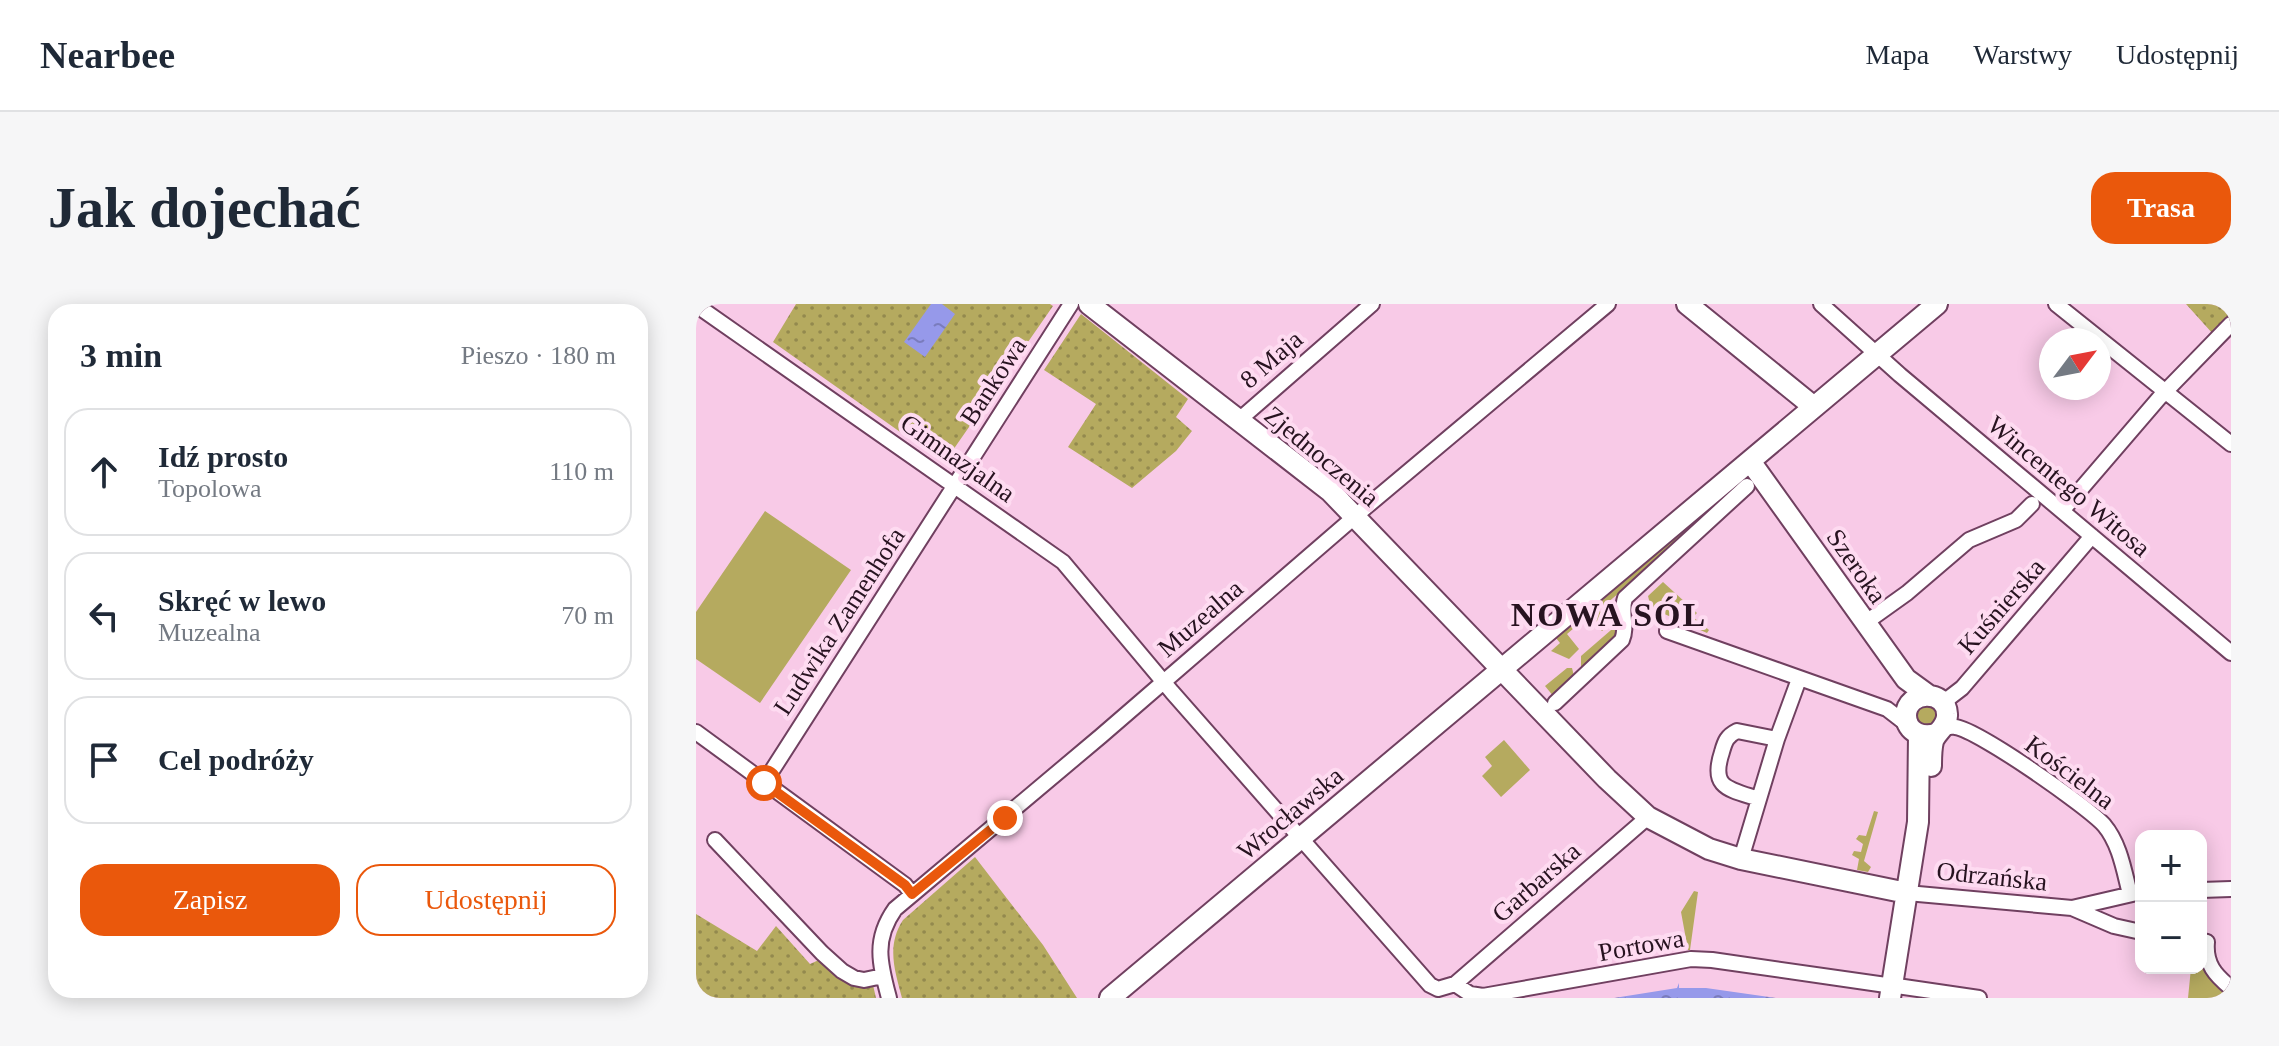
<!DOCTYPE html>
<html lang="pl">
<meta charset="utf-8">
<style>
:root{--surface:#fff;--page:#f6f6f7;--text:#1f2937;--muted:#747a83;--line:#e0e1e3;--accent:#ea580c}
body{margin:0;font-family:"Times New Roman",serif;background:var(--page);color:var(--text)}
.controls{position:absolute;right:24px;bottom:24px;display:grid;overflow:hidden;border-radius:16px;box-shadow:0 4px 20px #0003}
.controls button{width:72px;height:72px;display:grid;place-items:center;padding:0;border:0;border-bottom:2px solid var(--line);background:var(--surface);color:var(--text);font:40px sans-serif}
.compass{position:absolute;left:1343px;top:24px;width:72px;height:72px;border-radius:50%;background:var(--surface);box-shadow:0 4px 20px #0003;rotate:58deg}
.stop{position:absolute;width:24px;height:24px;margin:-18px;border:6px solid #ea580c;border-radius:50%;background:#fff}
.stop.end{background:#ea580c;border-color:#fff;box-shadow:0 2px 8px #0008}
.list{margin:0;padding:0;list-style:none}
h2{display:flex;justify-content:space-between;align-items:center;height:104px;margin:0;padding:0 32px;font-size:34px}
h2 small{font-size:26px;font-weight:400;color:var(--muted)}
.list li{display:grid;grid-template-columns:52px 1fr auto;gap:24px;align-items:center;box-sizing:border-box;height:128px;margin:0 16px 16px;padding:0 16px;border:2px solid var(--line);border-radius:24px}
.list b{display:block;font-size:30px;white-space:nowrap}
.list p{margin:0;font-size:26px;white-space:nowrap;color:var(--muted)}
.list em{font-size:26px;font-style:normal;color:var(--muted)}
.actions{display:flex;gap:16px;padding:24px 32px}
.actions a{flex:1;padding:18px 0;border:2px solid var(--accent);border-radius:24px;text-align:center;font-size:28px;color:var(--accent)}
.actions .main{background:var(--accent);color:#fff}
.icon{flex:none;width:44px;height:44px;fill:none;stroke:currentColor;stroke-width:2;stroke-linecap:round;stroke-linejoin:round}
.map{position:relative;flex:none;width:1535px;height:694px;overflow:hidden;border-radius:24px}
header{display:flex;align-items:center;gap:48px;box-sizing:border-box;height:112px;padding:0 40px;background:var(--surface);border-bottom:2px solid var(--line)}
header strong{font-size:38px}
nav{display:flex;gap:44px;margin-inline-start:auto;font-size:28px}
.intro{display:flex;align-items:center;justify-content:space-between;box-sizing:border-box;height:192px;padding:0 48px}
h1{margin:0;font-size:56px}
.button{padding:20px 36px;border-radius:24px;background:var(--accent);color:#fff;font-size:28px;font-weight:700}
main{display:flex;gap:48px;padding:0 48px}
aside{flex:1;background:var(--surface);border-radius:24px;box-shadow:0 4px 20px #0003}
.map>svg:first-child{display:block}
</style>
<header>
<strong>Nearbee</strong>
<nav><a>Mapa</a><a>Warstwy</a><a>Udostępnij</a></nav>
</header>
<div class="intro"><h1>Jak dojechać</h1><a class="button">Trasa</a></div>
<main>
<aside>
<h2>3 min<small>Pieszo · 180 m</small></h2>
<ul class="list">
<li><svg class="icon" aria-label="ahead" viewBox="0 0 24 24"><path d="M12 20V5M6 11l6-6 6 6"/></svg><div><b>Idź prosto</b><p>Topolowa</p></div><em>110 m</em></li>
<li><svg class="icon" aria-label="left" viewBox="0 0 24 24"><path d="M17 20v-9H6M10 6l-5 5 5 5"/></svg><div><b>Skręć w lewo</b><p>Muzealna</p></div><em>70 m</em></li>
<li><svg class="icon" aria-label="arrive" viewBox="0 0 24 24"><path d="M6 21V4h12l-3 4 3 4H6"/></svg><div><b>Cel podróży</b></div></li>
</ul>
<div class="actions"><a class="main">Zapisz</a><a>Udostępnij</a></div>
</aside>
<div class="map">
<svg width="1535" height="694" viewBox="0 0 1535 694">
<defs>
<pattern id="park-dots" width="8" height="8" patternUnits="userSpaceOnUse" patternTransform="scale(2)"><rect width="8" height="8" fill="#b5aa5f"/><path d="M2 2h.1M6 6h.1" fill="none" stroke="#93894e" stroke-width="1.8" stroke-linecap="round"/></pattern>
<pattern id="water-ripples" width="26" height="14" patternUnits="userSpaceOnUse" patternTransform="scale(2)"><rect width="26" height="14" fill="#9699ea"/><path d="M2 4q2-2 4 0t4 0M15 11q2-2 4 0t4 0" fill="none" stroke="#7a7cbd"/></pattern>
</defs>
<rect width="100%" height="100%" fill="#f8cae7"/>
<path fill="#b5aa5f" d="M1042,179l1,7 -140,120 11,14 -8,7 -14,-15 -21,18 12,15 -10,10 -18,-8 9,-8 -4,-5z
M69,207l86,59 -91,133 -64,-44v-47z
M967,278l34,31 -4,4 16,13 -2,3 -56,-25 -3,-12z
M922,320l4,5 -37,39 -4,-1v-11z
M871,364h5l2,8 -20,21 -9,-11z
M1232,398l12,10 -6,15 -16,-1 -4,-16z
M808,436l26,30 -29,27 -19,-21 10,-10 -7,-9z
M1178,507l4,1 -14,49 7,6 -3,5 -11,-2 2,-11 -7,-4 2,-4 7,1 2,-8 -7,-5 3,-4 7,1z
M998,587l4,1 -8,58h-2l-7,-38z
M1505,654l30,37v3h-43l3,-30h10z"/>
<path fill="url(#park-dots)" d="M100,0h254l3,2 -109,157 -171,-121z
M1490,0h45v11l-18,19z
M385,10l107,85 -12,18 16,14 -16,20 -44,37 -64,-41 28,-43 -52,-34z
M279,553l68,88 34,53h-175c-7,-27 -16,-52 1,-78z
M0,610l61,37 19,-25 34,38 11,-5 52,26 3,13h-180z"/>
<path fill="url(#water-ripples)" d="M235,0h11l13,10 -30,43 -21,-15z
M983,679v5h27l70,10h-162l63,-10z"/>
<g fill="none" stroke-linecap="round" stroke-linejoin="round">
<g stroke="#704060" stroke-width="18">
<path id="street" d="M1125,0l79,71 331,278
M1360,0l175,140
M0,1l367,257 109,130 258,293 8,4 17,-5 193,-167
M543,116l133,-116
M1366,207l98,-114 71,-73
M1176,314l35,-25 62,-53 47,-20 16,-16
M971,327l220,78 22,17
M1244,396l9,-2 13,-10 130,-152
M859,399l67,-63c6,-14 -2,-27 3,-42l122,-112
M1247,425c4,-2 7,-3 12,-2 22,2 133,80 149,98 16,19 20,46 26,69
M0,428l209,153 7,9
M68,479l307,-479
M1063,495c-31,-10 -49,-11 -37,-47 3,-11 5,-16 15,-21l40,8
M19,536l107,113 20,18 12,7 10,2 19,-4
M1045,555l36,-120 22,-60
M1505,586l30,-1
M1211,589l165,15 69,-16
M1376,604l42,18 27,6
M1505,637l6,1c-2,22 8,33 24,46
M759,680l15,10 13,2 208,-37 21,1 174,25
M1201,682l82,12
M193,694c-9,-34 -16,-58 6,-89l206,-173 265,-229 242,-203"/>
</g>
<g stroke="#704060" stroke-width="24">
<path id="secondary" d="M393,0l241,187 277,288 41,38 61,32 32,10 166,34
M991,0l127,103
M1054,157l156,218 22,16
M1235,462c0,-8 0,-17 2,-25 4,-10 15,-15 14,-27 -1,-25 -40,-24 -41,1 0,18 18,24 32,18
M414,694l827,-694
M1194,694l28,-176 1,-87"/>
</g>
<use href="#street" stroke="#fff" stroke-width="14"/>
<use href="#secondary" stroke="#fff" stroke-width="20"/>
</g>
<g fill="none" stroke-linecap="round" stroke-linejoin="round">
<path stroke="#ea580c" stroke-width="10" d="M68,479l141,102 7,9 93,-76"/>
</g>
<g text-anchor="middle" stroke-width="8" stroke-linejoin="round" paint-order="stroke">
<g font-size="26" fill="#271320" stroke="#fedbf1">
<text transform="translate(575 55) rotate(-41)" y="9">8 Maja</text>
<text transform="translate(297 77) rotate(-57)" y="9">Bankowa</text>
<text transform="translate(626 152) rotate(40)" y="9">Zjednoczenia</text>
<text transform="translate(262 154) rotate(35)" y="9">Gimnazjalna</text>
<text transform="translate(1373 182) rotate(40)" y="9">Wincentego Witosa</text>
<text transform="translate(1161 262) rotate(55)" y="9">Szeroka</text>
<text transform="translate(1305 302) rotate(-49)" y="9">Kuśnierska</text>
<text transform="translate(504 314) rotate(-41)" y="9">Muzealna</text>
<text transform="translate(143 317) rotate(-57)" y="9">Ludwika Zamenhofa</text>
<text transform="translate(1374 468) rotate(37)" y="9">Kościelna</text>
<text transform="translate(594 509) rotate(-40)" y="9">Wrocławska</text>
<text transform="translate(1296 572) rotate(6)" y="9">Odrzańska</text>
<text transform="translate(840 578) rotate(-41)" y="9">Garbarska</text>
<text transform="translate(945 641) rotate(-10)" y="9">Portowa</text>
</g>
<g font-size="34" font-weight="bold" letter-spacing="2" fill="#271320" stroke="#fedbf1">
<text x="913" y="322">NOWA SÓL</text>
</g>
</g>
</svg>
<div class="controls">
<button>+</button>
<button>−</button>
</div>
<svg class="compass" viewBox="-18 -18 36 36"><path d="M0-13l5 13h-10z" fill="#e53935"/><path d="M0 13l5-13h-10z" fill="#747a83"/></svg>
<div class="stop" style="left:68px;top:479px"></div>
<div class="stop end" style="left:309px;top:514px"></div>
</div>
</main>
